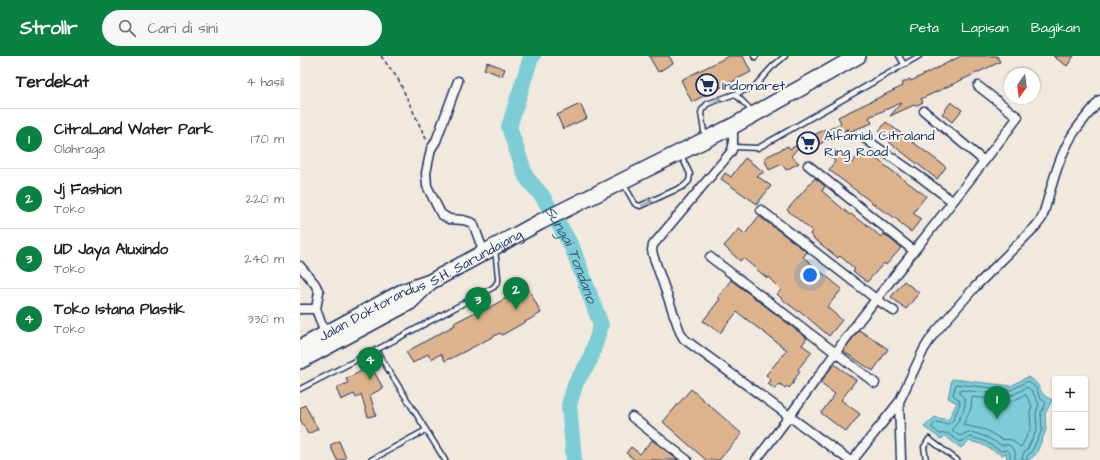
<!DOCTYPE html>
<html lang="id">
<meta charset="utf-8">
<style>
:root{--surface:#fff;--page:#f6f6f6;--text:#202124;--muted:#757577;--line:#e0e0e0;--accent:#0b8043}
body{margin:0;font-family:"Architects Daughter",sans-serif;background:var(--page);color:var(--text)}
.controls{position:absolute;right:12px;bottom:12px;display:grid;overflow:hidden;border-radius:4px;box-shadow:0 1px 3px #0004}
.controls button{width:36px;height:36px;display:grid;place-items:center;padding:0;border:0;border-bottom:1px solid var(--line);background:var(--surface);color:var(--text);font:20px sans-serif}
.compass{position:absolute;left:704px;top:12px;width:36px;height:36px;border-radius:50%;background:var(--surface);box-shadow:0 1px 3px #0004;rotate:194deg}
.you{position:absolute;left:510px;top:219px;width:14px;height:14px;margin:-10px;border:3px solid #fff;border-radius:50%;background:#1a73e8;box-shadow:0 0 0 6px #1a73e833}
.badge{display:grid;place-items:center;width:26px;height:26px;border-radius:50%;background:var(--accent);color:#fff;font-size:13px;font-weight:700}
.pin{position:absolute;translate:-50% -33px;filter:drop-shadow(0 1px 2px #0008)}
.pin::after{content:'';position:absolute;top:21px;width:14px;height:12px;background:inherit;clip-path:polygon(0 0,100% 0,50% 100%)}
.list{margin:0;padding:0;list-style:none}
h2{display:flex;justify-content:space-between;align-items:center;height:52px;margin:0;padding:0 16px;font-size:17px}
h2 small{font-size:13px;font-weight:400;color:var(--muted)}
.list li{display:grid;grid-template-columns:26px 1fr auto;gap:12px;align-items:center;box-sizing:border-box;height:60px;padding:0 16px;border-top:1px solid var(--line)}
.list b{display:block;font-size:15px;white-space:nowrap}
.list p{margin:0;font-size:13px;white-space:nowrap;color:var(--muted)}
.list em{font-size:13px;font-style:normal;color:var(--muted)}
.icon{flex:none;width:22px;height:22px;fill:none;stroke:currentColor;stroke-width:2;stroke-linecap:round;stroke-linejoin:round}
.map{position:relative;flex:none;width:800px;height:404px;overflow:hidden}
header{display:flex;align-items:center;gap:24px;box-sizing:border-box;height:56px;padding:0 20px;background:var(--accent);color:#fff}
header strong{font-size:19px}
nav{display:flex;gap:22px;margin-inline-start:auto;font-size:14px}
.search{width:280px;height:36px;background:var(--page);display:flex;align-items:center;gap:10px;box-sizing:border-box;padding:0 14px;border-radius:22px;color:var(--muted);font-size:15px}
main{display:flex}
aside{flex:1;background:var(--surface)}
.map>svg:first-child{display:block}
</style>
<header>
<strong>Strollr</strong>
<div class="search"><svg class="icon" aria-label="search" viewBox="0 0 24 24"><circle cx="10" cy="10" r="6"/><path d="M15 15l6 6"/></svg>Cari di sini</div>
<nav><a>Peta</a><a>Lapisan</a><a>Bagikan</a></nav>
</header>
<main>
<aside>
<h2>Terdekat<small>4 hasil</small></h2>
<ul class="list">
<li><span class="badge">1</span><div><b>CitraLand Water Park</b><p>Olahraga</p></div><em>170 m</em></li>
<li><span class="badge">2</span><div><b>Jj Fashion</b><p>Toko</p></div><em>220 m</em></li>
<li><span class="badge">3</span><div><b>UD Jaya Aluxindo</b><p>Toko</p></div><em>240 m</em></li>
<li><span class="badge">4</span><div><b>Toko Istana Plastik</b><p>Toko</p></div><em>330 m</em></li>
</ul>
</aside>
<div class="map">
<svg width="800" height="404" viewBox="0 0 800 404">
<rect width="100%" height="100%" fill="#f1e9de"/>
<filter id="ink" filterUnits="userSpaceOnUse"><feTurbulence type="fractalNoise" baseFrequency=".025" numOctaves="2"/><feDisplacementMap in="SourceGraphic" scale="8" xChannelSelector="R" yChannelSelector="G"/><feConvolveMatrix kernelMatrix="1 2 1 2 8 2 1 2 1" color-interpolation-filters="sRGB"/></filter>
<g filter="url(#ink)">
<path fill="#7dcdd6" stroke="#568ea6" d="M727,321c10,3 11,10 16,17 2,3 6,4 9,6l-7,14 1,16 -10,24 -7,6h-22l-1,-7 -4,2 -21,-11 -12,-3 -8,7 -16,-12 -4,3 -17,-12 11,-10 13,3 9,-17 -9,-5 4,-19 59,7z"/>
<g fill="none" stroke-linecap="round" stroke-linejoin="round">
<path stroke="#426e8e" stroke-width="1" d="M726,339l6,11 -2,7 1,15 -10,19 -2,-1 -7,-6 -11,-1 -15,-9 -23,-5 8,-17 1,-11 40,4z
M710,404v-7l-3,-3 -6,1 -19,-11 -12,-3 -10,5 -13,-9 -7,1 -8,-6v-2l4,-4 12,2 4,-2 8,-18 -1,-4 -6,-5 3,-11 55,6 17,-9 8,7 4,10 6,5 -5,10 1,17 -10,21 -5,5v4
M715,404v-9l-6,-6h-8l-17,-9 -13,-4 -5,1 -6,3 -7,-5v-3c4,-4 14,-21 12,-27 -1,-4 -4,-6 -6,-8l1,-3 51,5 4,-1 12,-7 5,4 7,13 -3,9 1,16 -9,19 -5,6 -1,6"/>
<path stroke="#7dcdd6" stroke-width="16" id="s1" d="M233,0l-2,1 -22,70 17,50 17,20 29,50 29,78 -11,35 -14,22 -7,23 5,55"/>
</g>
<path fill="#ddb38e" stroke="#1b2f5e" d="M349,0h20l4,7 -15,9z
M429,0h14l8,16 -59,30 -11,-22z
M661,0h36l3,6 -79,37 2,3 -8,4 -1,-1 -24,11 11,-13 -32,14 3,6 -29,11 6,-6 -44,24 -6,-5 -8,9 8,7 -13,7 -4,-6 -13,6 -5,-12 24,-12 2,3 35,-20 1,2 15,-8 -3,-6 65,-31 -1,-3 8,-4 1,2z
M753,0h21l-7,10z
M187,6l18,7 -3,7 -18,-7z
M651,46l11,8 -10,12 -10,-8z
M280,48l7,14 -24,11 -6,-14z
M586,66l60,45 -9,12 -48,-37 2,-2 -12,-9z
M532,93l20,14 11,-14 63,47 -13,17 8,6 -10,13 -12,-9 1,-1 -12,-9 -1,1 -58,-44 6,-9 -7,-6z
M445,102l19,14 -7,4 14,10 -14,18 -36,-25 4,-6 6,4z
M515,122l10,8 -3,5 28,24 1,-1 9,7 1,-1 20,17 3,-3 17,14 -15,17 -2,-2 -17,19 -14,-11 2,-2 -15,-13 -2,2 -26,-21 -2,-3 2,-3 -25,-21z
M459,160l48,36 -4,5 39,32 -15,18 15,13 -13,16 -29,-25 -1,1 -16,-12 -6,-6 4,-4 -13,-13 -1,1 -24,-20 -3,3 -16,-15 15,-17 6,5z
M431,224l76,58 -5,7 10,7 -14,17 2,3 -7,9 1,1 -5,6 -2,-2 -2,2 -5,-4 -5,5 -7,-5 3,-4 -5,-5 21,-25 -16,-12 -34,-26 -17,21 -17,-12 17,-22 -2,-2z
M604,225l15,12 -13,16 -15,-12z
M227,230l14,27 -39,22 -2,-2 -50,26v-1l-5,3 -4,-7 -10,5 -3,-5 -15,9 -7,-11 49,-27 -1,-2 29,-15 2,2z
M559,274l29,19 -15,22 -30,-20z
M534,308l22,16 -15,20 19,14 -14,18 -25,-19 14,-19 -15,-11z
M71,310l12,22 -13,7 6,20 -8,2 -7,-23 -5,4 -2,-4 -13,6 -5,-12 12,-5 -2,-4z
M391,333l51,45 -23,26h-13l-43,-38z
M5,349l13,24 -10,5 -8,-15v-11z
M352,384l26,20h-43l-9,-7 5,-6 9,7z
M39,385l7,17 -5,2h-4l-7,-15z"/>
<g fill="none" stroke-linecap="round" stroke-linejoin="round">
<g stroke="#1b2f5e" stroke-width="7">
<path id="lane" d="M454,0l1,1 1,-1
M599,0l5,8
M435,38l17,17
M405,81l-4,-24 1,-3 5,-6 47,-17 18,-20 13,-11
M433,91l25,1 161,-92
M323,127l12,21 5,2 44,-20 5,-5 1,-7 -9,-19
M76,294l69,110
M0,333l76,-39 118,-63 4,-6v-4l-3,-28
M71,404l55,-30
M626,404l-2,-13 5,-8 28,21"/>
</g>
<g stroke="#1b2f5e" stroke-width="11">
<path id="street" d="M158,25l-22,60 -5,8 -5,24 1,13 14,28 8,5 14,1 10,3 11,30
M624,55l60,50
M433,70v21l-2,5 -78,93 -1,5 1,5 27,77 4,7 165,121
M564,82l59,41 29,22
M508,109l106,86
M461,154l115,89 18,12
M410,201l165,126
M0,210l15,18 4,8 -3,17 9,25
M0,253h16
M599,346l2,58
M332,361l55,43
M456,404c36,-45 68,-93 103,-139 53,-68 107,-135 159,-204l-40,-31
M553,404l46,-58 25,-53 9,-14 42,-48 61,-61 6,-8c9,-27 15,-59 31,-84 8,-12 18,-23 27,-34"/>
</g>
<g stroke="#1b2f5e" stroke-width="18">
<g id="highway">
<path id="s2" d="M0,292l102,-56 28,-10 110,-60 193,-96 125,-70"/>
<path d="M0,305l110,-59 18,-18"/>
</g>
</g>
<path stroke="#1b2f5e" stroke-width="1.5" stroke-dasharray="4 3" stroke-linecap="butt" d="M81,0l17,23 29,62"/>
<use href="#lane" stroke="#f6f6f2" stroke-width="4"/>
<use href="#street" stroke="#f6f6f2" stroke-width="8"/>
<use href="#highway" stroke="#f6f6f2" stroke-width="15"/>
</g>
<defs><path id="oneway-shaft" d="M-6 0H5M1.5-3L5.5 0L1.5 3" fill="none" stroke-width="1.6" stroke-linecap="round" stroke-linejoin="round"/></defs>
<g stroke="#8892a8">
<use href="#oneway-shaft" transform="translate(416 45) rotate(-19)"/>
<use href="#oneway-shaft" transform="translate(347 147) rotate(-25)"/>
</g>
</g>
<defs>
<g id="supermarket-ring" transform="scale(1.15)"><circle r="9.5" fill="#f6f6f2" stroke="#1b2f5e" stroke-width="1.5"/><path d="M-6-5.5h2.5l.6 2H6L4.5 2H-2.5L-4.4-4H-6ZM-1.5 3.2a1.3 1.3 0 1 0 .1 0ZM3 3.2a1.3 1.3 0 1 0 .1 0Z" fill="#1b2f5e"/></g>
</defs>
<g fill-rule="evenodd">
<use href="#supermarket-ring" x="407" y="29"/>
<use href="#supermarket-ring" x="508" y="87"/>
</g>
<g text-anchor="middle" stroke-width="4" stroke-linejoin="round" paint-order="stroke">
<g font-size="14" fill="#1b2f5e" stroke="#f6f6f2" text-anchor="start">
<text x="422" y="34">Indomaret</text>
<text x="524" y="84">Alfamidi Citraland<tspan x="524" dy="16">Ring Road</tspan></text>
</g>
<g font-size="14" fill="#1b2f5e" stroke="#f6f6f2">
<text dy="5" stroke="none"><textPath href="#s2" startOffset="136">Jalan Doktorandus S.H. Sarundajang</textPath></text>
</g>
<g font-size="15" font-style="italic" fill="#34567c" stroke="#f6f6f2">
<text dy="5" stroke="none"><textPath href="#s1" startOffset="219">Sungai Tondano</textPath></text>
</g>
</g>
</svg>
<div class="controls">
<button>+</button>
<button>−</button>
</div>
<svg class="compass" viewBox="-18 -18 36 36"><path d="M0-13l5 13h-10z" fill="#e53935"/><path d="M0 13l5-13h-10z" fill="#757577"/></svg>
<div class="you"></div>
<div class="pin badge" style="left:697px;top:363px">1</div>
<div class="pin badge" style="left:216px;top:254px">2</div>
<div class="pin badge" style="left:178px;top:264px">3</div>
<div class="pin badge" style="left:70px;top:324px">4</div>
</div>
</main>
